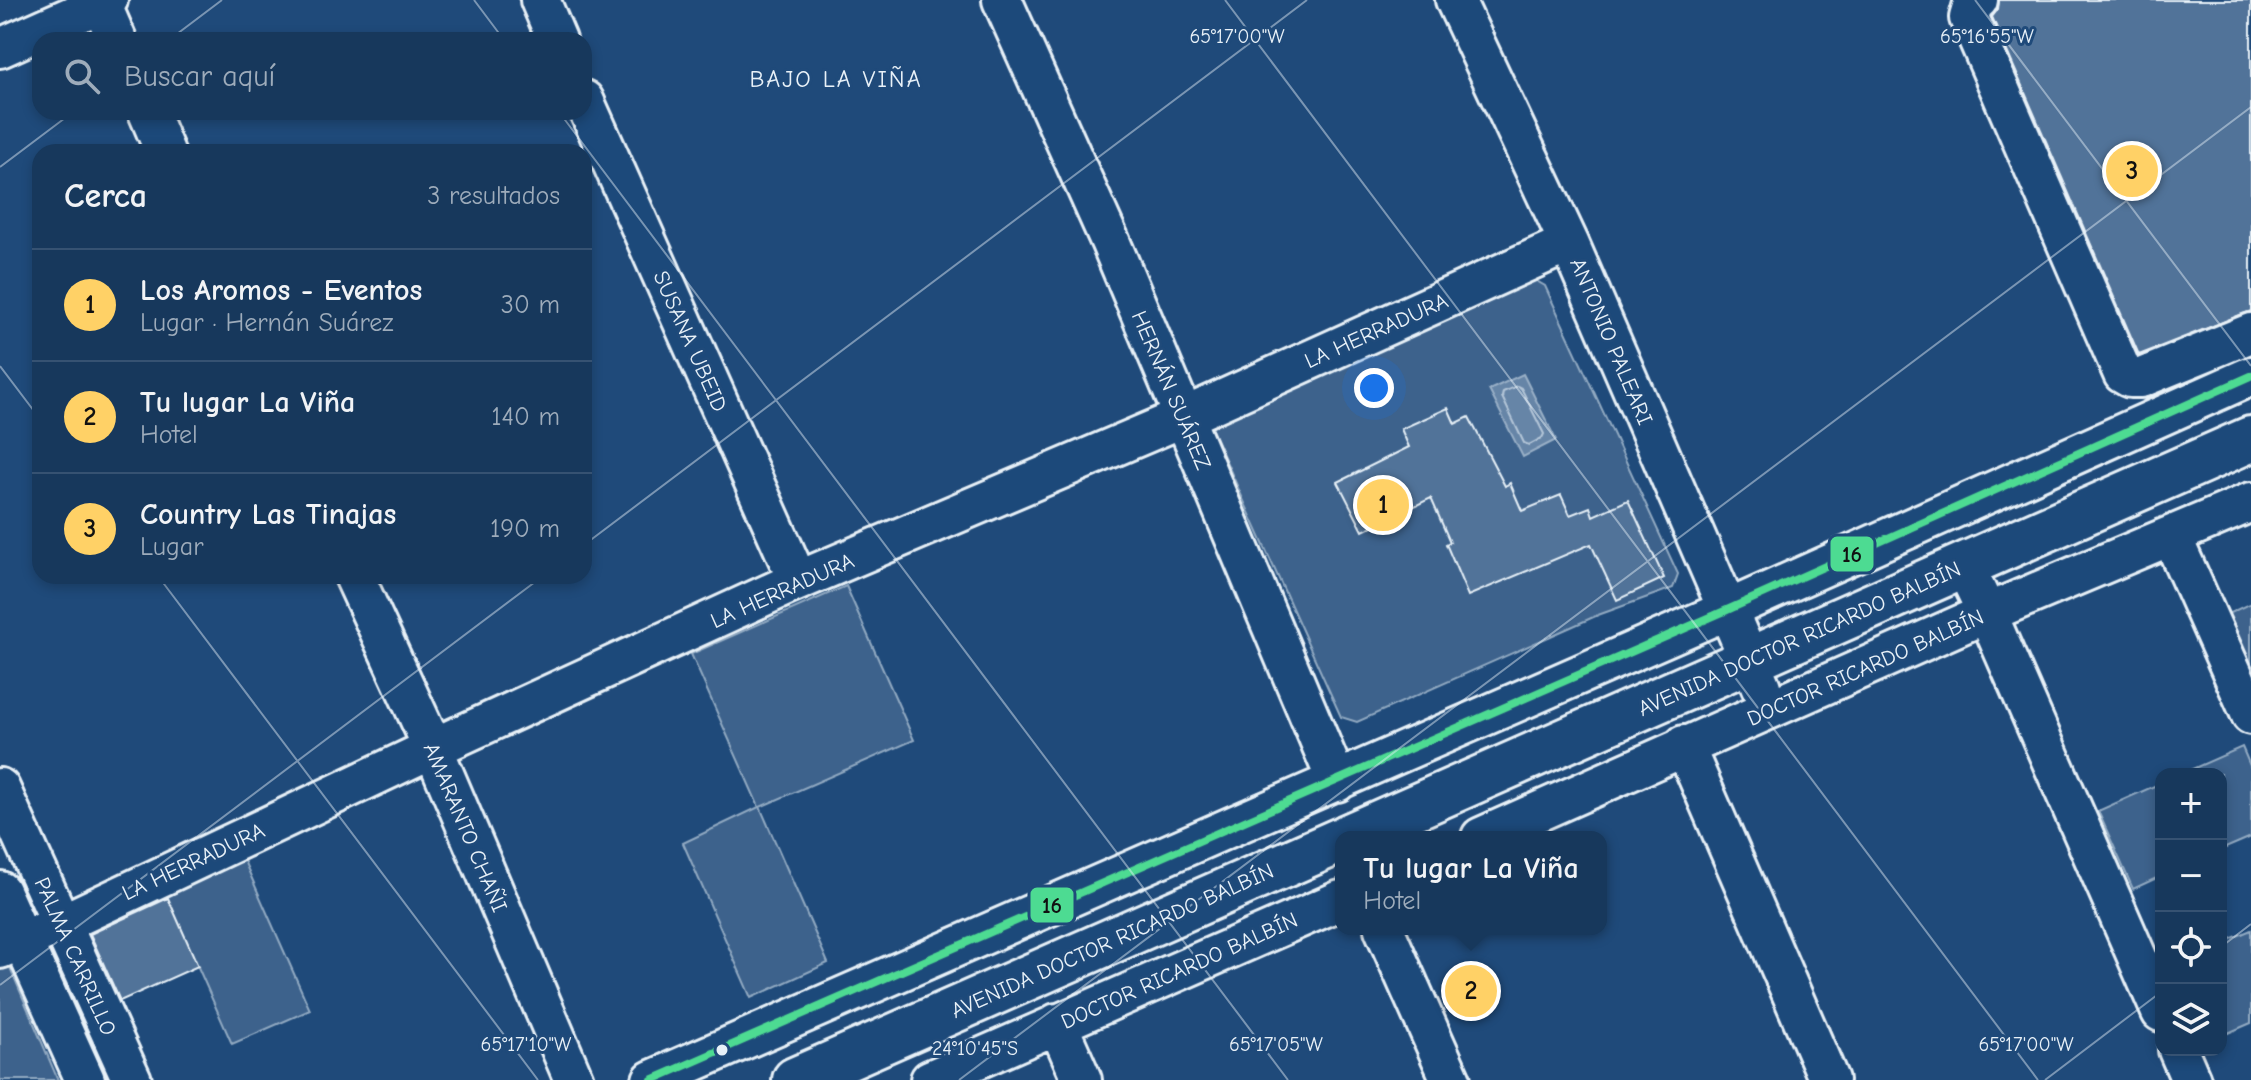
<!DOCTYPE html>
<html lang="es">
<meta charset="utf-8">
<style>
:root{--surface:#17385c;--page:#203f62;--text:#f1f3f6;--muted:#9eacbb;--line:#365272;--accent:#ffd166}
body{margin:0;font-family:"Comic Neue",sans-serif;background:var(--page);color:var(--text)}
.controls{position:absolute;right:24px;bottom:24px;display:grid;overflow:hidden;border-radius:16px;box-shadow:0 4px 12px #0003}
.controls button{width:72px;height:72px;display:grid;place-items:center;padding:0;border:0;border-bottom:2px solid var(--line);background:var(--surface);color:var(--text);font:40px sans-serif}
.you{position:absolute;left:1374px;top:388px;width:28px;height:28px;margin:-20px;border:6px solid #fff;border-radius:50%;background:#1a73e8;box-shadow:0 0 0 12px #1a73e833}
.badge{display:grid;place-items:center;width:52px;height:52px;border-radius:50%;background:var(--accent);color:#111;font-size:26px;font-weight:700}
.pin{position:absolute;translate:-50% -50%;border:4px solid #fff;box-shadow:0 2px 8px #0006}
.popup{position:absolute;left:1335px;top:831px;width:272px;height:104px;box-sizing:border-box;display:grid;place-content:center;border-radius:16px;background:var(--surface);filter:drop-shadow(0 2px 6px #0005);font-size:26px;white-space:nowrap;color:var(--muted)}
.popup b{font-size:30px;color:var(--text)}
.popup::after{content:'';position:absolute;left:50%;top:100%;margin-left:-16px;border:16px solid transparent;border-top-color:var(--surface)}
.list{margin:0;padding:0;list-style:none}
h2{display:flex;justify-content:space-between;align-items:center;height:104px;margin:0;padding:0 32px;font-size:34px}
h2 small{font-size:26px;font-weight:400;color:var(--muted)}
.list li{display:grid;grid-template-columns:52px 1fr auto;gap:24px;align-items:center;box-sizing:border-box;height:112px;padding:0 32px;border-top:2px solid var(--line)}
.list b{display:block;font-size:30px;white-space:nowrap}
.list p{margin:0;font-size:26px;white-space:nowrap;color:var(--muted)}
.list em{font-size:26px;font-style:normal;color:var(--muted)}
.icon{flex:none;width:44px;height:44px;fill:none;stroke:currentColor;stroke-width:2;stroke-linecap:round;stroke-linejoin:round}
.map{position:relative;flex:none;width:2251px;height:1080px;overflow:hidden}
.search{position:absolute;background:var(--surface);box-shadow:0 4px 12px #0003;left:32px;top:32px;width:560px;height:88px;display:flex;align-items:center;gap:20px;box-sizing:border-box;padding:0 28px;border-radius:24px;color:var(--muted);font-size:30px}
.panel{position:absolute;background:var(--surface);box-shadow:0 4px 12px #0003;left:32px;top:144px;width:560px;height:440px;border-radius:24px}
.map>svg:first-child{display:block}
</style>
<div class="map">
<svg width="2251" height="1080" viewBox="0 0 2251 1080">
<rect width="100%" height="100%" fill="#1f4a7a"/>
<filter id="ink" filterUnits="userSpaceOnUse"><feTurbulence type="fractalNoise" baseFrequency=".0125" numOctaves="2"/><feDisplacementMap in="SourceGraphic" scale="16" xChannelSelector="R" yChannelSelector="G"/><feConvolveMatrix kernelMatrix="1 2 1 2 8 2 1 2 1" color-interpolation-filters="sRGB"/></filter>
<g filter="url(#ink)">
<path fill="#3c628c" stroke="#92aac2" stroke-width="2" d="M1533,279l12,7 133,288 -5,14 -75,27 -241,107 -16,-5 -129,-287 8,-18z
M846,586l68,154 -154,67 68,156 -77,35 -68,-155 76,-36 -68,-153z
M2251,603v83l-30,-69z
M2242,747l9,21v69l-30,13v-76h-40z
M2161,783v93l-28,13 -35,-78z
M241,854l69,156 -78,34 -69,-156z
M2251,930v93l-30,13v-93z
M0,960l9,5 49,115h-58z"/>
<path fill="#6685a7" stroke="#9ab0c7" stroke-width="2" d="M1523,374l33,66 -33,17 -34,-67z"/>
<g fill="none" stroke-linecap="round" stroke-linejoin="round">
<path stroke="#b4c6d8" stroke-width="2" d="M1517,386l4,2 23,46 -2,4 -13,7 -5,-2 -22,-46 1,-5z"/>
</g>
<path fill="#517399" stroke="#e8f1f8" stroke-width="2" d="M1999,0h252v311l-112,44 -147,-338 6,-8z
M1448,408l7,16 14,-7 36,69 5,-3 12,28 39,-16 9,20 20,-8 3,9 35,-16 36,78 -47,22 -26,-56 -123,52 -22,-52 4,-2 -19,-44 -68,33 -25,-49 71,-35 -8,-18z
M168,898l30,68 -78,35 -30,-67z"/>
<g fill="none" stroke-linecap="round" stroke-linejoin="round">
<g stroke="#e8f1f8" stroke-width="44">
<path id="minor" d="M540,0l17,40
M1002,0l108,241 227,541
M1455,0l114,243 192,444
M1978,0l-5,4 -4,14 154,356 7,4h11l110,-45
M101,3l16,37
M0,48l108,-48
M584,100l214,481
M148,112l17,40
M2172,537l79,178
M1964,565l23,48 174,399
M354,576l79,172 141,332
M1684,745l145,335
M0,788l132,292
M1481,837l506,-224 264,-111
M0,891l85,189
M1384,929l67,151
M0,949l61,-25 372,-176 353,-162 398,-169 385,-174
M1057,1023l25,57
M2178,1050l13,30
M652,1080l1075,-470 524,-234
M930,1080l411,-180"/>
</g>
<g stroke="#e8f1f8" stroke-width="50">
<path id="major" d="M1347,837l904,-398
M795,1080l546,-240"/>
</g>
<use href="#minor" stroke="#1f4a7a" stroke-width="38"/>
<use href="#major" stroke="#1f4a7a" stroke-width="44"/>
<g stroke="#1f4a7a" stroke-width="14">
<path id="bus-1" d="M652,1080l1075,-470 524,-234"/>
</g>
<use href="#bus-1" stroke="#4ddb92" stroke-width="8"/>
</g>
</g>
<path fill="none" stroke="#e8f1f8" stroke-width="2" stroke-opacity="0.45" d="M474,0l30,40M1225,0l813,1080M1975,0l276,366M169,40l53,-40M559,112l729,968M0,167l73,-55M0,366l40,53M584,545l723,-545M158,576l380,504M2221,947l30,-23M0,985l543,-409M959,1080l1292,-973M2045,1080l116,-88"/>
<circle fill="#e8f1f8" stroke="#1f4a7a" stroke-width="3" cx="722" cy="1050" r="7"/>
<g text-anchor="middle" stroke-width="6" stroke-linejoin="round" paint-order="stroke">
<g font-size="22" fill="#e8f1f8" stroke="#1f4a7a">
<text transform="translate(1376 330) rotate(-24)" y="8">LA HERRADURA</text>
<text transform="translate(691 341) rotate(66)" y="8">SUSANA UBEID</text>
<text transform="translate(1612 341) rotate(67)" y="8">ANTONIO PALEARI</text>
<text transform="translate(1172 390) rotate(67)" y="8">HERNÁN SUÁREZ</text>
<text transform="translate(782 590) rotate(-24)" y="8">LA HERRADURA</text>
<text transform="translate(1799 638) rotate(-24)" y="8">AVENIDA DOCTOR RICARDO BALBÍN</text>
<text transform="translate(1865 667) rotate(-24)" y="8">DOCTOR RICARDO BALBÍN</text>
<text transform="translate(466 827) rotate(67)" y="8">AMARANTO CHAÑI</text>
<text transform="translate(193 861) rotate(-25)" y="8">LA HERRADURA</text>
<text transform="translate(1112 940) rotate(-24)" y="8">AVENIDA DOCTOR RICARDO BALBÍN</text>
<text transform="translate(76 956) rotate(66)" y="8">PALMA CARRILLO</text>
<text transform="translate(1179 970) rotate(-24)" y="8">DOCTOR RICARDO BALBÍN</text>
</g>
<g font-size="24" letter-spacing="2" fill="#e8f1f8" stroke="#1f4a7a">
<text x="836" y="87">BAJO LA VIÑA</text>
</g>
</g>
<g font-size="20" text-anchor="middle" fill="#e8f1f8" stroke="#1f4a7a" stroke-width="6" stroke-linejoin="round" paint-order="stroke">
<text x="1237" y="43">65°17'00"W</text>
<text x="1987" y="43">65°16'55"W</text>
<text x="526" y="1051">65°17'10"W</text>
<text x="1276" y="1051">65°17'05"W</text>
<text x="2026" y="1051">65°17'00"W</text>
<text x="975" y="1055">24°10'45"S</text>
</g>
<g stroke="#1f4a7a" stroke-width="3">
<rect x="1829" y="535" width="46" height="38" rx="8" fill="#4ddb92"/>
<rect x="1029" y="886" width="46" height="38" rx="8" fill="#4ddb92"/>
</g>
<g font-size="22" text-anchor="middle" font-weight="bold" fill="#111">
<text x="1852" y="562">16</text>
<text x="1052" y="913">16</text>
</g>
</svg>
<div class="controls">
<button>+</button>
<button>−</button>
<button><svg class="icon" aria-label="locate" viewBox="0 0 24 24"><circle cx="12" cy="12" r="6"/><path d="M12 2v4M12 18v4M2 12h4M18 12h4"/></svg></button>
<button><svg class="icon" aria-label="layers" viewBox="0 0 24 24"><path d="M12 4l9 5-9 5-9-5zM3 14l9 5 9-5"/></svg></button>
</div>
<div class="you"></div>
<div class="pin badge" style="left:1383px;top:505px">1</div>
<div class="pin badge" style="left:1471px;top:991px">2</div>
<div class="popup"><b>Tu lugar La Viña</b>Hotel</div>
<div class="pin badge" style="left:2132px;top:171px">3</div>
<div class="search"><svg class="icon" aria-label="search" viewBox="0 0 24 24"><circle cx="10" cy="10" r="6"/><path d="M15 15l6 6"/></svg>Buscar aquí</div>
<section class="panel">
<h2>Cerca<small>3 resultados</small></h2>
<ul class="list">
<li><span class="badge">1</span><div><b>Los Aromos - Eventos</b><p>Lugar · Hernán Suárez</p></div><em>30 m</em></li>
<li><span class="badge">2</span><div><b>Tu lugar La Viña</b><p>Hotel</p></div><em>140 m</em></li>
<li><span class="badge">3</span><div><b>Country Las Tinajas</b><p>Lugar</p></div><em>190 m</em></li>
</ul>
</section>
</div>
